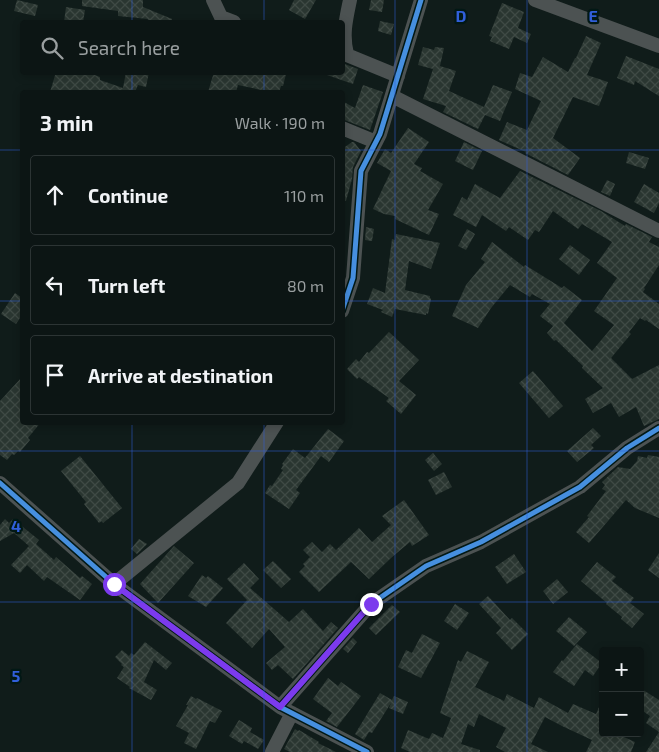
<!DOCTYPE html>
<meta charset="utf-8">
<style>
:root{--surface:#0c1514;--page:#1a2222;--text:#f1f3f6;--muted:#9a9fa0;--line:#2c3434}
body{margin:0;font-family:"Exo 2",sans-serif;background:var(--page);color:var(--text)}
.controls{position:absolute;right:15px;bottom:15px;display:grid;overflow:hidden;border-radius:5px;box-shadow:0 2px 8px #0003}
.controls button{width:45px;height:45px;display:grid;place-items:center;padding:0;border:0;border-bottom:1px solid var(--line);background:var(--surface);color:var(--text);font:25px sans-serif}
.stop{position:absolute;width:15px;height:15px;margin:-11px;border:4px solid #7c3aed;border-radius:50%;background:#fff}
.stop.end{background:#7c3aed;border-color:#fff;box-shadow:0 1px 5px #0008}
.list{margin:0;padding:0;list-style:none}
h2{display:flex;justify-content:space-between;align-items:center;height:65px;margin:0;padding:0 20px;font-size:21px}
h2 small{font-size:16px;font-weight:400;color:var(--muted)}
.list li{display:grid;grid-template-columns:32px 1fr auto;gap:15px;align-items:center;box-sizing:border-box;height:80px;margin:0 10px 10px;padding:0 10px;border:1px solid var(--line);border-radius:5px}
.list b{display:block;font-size:19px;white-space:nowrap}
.list em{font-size:16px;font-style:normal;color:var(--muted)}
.icon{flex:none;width:28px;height:28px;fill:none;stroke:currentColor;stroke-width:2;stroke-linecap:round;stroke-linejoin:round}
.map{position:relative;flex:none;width:659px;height:752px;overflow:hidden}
.search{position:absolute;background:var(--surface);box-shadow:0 2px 8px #0003;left:20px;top:20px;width:325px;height:55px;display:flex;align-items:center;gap:12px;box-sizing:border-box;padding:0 18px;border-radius:5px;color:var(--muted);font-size:19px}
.panel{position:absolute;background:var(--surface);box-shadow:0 2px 8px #0003;left:20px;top:90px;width:325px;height:335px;border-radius:5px}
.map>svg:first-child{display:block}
</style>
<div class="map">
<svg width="659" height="752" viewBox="0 0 659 752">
<defs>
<pattern id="building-cross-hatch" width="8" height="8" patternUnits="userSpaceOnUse" patternTransform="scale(1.25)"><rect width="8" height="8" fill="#2a3631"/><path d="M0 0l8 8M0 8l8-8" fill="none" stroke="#3f4a45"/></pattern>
</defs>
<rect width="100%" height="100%" fill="#101c1a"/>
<path fill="url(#building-cross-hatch)" d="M17,0l21,5 -3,11 -21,-5z
M82,0h61v7l29,12v2l-14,-1 -1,2h-10l1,-3 -30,-3v-5l-36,-5z
M294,0h22l-11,19 -16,-9z
M371,0h13l-2,12 -13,-2z
M502,3l22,9 -6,16 13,6 -4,9 -13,-6 -5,12 -19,-8 2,-4 -3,-1z
M66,7l19,3 -2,12h-19z
M380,21l14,3 -3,11 -13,-4z
M586,36l15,7 -14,32 21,7 -9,24 -26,-9 -20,41 27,20 -12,17 -43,-22 1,-1 -27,-12 8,-18 20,8 14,-29 -26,-12 5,-16 12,4 11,-20 25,15 7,-14h1z
M423,47l11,3 1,-3 9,1 -4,18 16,5 -7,20 35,16 9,-22 19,7 -12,29 -15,-6 -7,14 -35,-17 3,-6 -23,-7 10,-30 -15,-4z
M626,56l33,13v27l-24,-15 -1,4 -17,-7z
M342,63l16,6 -5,15 -29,-10v-2h18z
M56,72h31l13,5v3l23,8 3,-16h23l-3,15 -8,-2 -3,7h-85z
M214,72h66l6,2 -3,12h-2l-2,6h-8l-33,-7 -2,7h-28z
M363,85l20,7 -13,38 -28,-11v-18l13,7z
M408,128l21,14 -15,22 8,4 -2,3 23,13 -15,26 11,4 -10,21 -34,-16v-3l-11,-2 -11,-5 18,-38 -14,-8 8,-14 6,4z
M352,142h2l7,9 -8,16 -1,12 -6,22h-4v-52z
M464,142l18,9 -9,19 -18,-9z
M629,152l20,6 -4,11 -19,-6z
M520,171l81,40 24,15 1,-2 26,13 -3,5 10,5v18l-15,23 1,1 -2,3 16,12v25l-13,-9 -1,1 -5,-3 -11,14 2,2 -20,24 21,21 27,-14v54l-15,7 -8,-19 -17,10 -8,-14 -18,10 -8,-14 18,-11 -21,-20 1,-2 -27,-26 -2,1 -7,-8 6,-7 -13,-10 10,-12 -18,-10 -2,3 -20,-12 -19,23 -13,20 -26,-12 14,-31 19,-23 -4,-3 11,-17 32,25 1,-2 37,23 2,-2 18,14 -18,23 28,28 22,-26 -20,-14 23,-33 -20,-15 15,-21 -30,-18 -4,5 -25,-18 -14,21 -4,-2 -7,10 -19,-13 -3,4 -24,-16 -6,12 -23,-12 9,-18 5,3 8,-16 25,14z
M607,180l8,4 -5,12 -9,-4z
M644,184l15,9v10l-5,10 -20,-11z
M366,227l8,2 -2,12 -7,-1z
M467,229l8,5 -9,16 -8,-4z
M396,234l44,9 -9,26 -22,-8 -4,29 25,6v2l1,1 -3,15 -2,-1v2l-31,-6 -3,8 -11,-5 2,-2 -16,-6 6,-16 12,5 7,-54 3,1z
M570,245l20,15 -11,15 -20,-16z
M15,293l7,5v17l-6,9 -15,-10z
M389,332l30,28 -20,21 17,14 -15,19 -15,-13 3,-3 -30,-21 -2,2 -10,-10 9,-10 3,3 8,-10 2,1z
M533,371l30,35 -14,12 -30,-35z
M22,377v45h19l-13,16 2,2 -10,12 -2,-1 -4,4 -2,-1 -5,6 -7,-5v-54z
M593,428l8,8 -10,9 3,3 -17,14 -10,-11z
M328,429l16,12 -15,21 -8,-6 -25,34 4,3 -11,16 -24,-16 5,-8 2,1 11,-16 -2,-1 2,-4 -1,-1 11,-15 12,9z
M433,453l9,11 -8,7 -9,-11z
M648,455l11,2v61l-24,-10 -9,-8 -37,43 -13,-11 13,-15 -2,-1 19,-25 -4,-2 3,-4 -3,-3 16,-15 12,2 7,-8 1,-5 9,2z
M80,456l42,52 -19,15 -1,-2 -3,2 -15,-19 2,-2 -25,-31z
M444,472l8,15 -16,8 -8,-15z
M404,500l25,35 -17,11 -2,-4 -18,15 -23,22 -18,-17 -32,30 -20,-20 6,-6 -2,-2 7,-7 -7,-7 9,-8 10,10 8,-8 6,6 23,-22 13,14 19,-17 -9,-9z
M5,519l4,4 4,-4 26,21 -3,4 18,16 2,-3 24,21 2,-2 10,8 -12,16 -33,-23 -3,4 -17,-16 -7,8 -9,-8 18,-19 -15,-13 -14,8v-16z
M139,539l8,5 -10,10 -6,-5z
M174,546l20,17 -36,40 -18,-19z
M659,553v25l-11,-8z
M514,554l12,18 -19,12 -12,-17z
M273,561l18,18 -10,9 -18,-18z
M597,562l19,15 -4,4 22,17 -4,5 14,11 -12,14 -11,-9 1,-2 -16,-13 1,-1 -26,-22z
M244,563l15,16 -9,9 39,34 14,-13 20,22 8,-9 7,6 -45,51 -15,-14 -6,5 -6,-7 19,-16 -16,-18 -17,19 -26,-25 21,-23 -20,-21z
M202,575l4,3 2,-2 15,12 -17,19 -18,-11z
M557,579l11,13 -15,12 -10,-13z
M488,596l22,24 2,-2 16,16 -16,16 -16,-17 5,-5 -22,-24z
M455,604l14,9 -12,17 -13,-9z
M392,605l8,7 -24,23 -7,-7z
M569,617l18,15 -13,14 -18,-15z
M422,634l18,9 -19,35 -23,-11 8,-17 6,3z
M353,638l4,4 -9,11 -5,-4z
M145,642l27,21 -6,7 -12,-10 -10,22 13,8 -6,10 -22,-12 1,-1 -13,-9 7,-11 -3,-2 1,-1 -7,-7 7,-7 7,6 2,-3 3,2z
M577,644l25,19 -9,13 -8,-6 -11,16 -21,-14 9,-12 1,1z
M467,651l22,11 -14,25 29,14 3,-7 27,14 5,-11 29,16 5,-9 23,10 7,-16v35h12l20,9 -4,10h-45l6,-12 -30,-14 -17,-9 -14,27 17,8h-43l-9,-5 10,-19 -27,-14 -5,13 -6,-3 -7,20 19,6v2h-70l-9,-4 7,-18 21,9 3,-6 11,5 8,-20 -11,-5 18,-53 3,2z
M328,678l10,8 3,-4 20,14 -24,31 -11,-6 6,-8 -19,-14z
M640,688l19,12v52h-13l13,-20 -13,-9 4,-7 -10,-7z
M380,693l12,7 2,-4 14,6 -5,12 -14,-6 2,-5 -19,30 -3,-1 -5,8 -9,-6z
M191,696l5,3 1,-1 25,13 -7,12 -5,-2 -14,28 -12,-6 5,-10 -13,-7 12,-21h-2z
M239,720l13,8 -2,4 14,8 -6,9 -14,-8 -2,3 -13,-8z
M295,729l3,2 1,-1 20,12 -1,1 18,9h-46l-6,-3z"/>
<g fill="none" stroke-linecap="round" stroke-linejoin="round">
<path stroke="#4c5252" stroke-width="14" d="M213,0l8,17 13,5
M535,0l124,46
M342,53l56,23
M347,54c-5,-19 -1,-35 3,-54
M392,96l267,135
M342,128l34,14
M342,311l11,-33 8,-107 19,-37 41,-134
M0,483l114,101 166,123 87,45
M114,584l124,-101 39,-61
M280,707l91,-103 55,-38 55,-24 99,-55 47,-39 32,-20
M272,752l20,-39"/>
<g stroke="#021815" stroke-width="8">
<path id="cycleway" d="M342,311l11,-33 8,-107 19,-37 41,-134
M0,483l114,101 166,123 87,45
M280,707l91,-103 55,-38 55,-24 99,-55 47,-39 32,-20"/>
</g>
<use href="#cycleway" stroke="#468fdf" stroke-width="5"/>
</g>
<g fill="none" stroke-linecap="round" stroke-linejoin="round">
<path stroke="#7c3aed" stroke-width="6" d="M114,584l166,123 91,-103"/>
</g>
<path fill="none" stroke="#315fda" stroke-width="1" stroke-opacity="0.55" d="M132,0v22M264,0v22M395,0v752M527,0v752M132,72v20M264,72v20M0,150h22M342,150h317M0,301h22M342,301h317M132,422v330M264,422v330M0,451h659M0,602h659"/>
<g font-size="16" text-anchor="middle" font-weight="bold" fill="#315fda" stroke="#021815" stroke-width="4.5" stroke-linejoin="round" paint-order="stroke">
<text x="461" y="22">D</text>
<text x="593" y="22">E</text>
<text x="16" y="532">4</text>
<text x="16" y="682">5</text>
</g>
</svg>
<div class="controls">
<button>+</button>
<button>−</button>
</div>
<div class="stop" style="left:114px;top:584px"></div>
<div class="stop end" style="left:371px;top:604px"></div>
<div class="search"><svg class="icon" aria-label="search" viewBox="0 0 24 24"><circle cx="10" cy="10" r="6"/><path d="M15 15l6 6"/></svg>Search here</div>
<section class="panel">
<h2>3 min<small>Walk · 190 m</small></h2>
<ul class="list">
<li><svg class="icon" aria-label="ahead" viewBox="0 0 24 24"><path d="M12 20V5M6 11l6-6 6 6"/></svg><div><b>Continue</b></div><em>110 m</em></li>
<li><svg class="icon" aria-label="left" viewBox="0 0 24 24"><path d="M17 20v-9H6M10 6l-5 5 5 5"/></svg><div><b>Turn left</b></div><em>80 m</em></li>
<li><svg class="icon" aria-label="arrive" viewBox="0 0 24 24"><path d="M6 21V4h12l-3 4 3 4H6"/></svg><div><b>Arrive at destination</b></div></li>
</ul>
</section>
</div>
